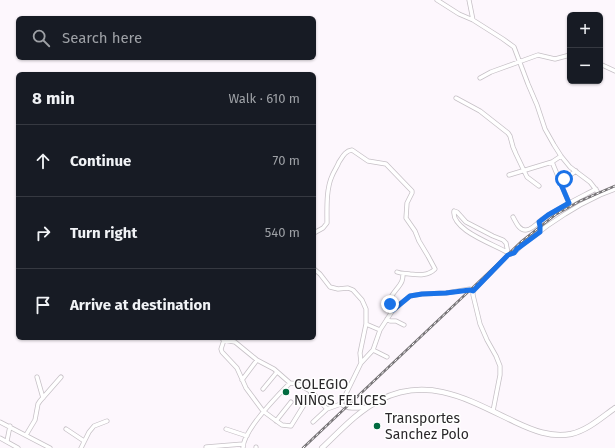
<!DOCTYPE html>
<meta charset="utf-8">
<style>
:root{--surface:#171b24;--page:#20242c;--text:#f1f3f6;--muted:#9ea1a6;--line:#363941}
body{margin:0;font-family:"Fira Sans",sans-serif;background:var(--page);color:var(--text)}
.controls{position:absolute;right:12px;top:12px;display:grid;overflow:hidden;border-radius:6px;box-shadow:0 1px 3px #0004}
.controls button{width:36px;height:36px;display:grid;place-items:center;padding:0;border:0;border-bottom:1px solid var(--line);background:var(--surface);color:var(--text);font:20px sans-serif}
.stop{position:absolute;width:12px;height:12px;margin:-9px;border:3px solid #1a73e8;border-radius:50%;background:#fff}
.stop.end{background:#1a73e8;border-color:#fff;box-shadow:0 1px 4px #0008}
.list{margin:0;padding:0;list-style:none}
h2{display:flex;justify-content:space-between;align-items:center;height:52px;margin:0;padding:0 16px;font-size:17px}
h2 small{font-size:13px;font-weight:400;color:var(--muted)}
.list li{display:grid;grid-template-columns:26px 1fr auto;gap:12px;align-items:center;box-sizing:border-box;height:72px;padding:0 16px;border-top:1px solid var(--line)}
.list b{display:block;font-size:15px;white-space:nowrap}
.list em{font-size:13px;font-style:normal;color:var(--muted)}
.icon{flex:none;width:22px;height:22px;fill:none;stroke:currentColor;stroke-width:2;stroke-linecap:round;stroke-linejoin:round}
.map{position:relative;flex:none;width:615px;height:448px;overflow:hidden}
.search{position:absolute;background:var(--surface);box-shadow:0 1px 3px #0004;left:16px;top:16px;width:300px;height:44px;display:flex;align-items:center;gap:10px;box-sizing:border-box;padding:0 14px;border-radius:6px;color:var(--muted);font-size:15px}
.panel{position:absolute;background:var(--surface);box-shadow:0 1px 3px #0004;left:16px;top:72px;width:300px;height:268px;border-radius:6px}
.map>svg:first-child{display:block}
</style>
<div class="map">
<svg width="615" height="448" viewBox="0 0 615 448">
<rect width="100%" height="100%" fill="#fdf7fd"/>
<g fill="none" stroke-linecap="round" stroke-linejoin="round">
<g stroke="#c6c0c6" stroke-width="5">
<path id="minor" d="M437,0l22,14 14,6 30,19 11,8 14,37 9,21 8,24 9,16 7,11 9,11 20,15 10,13 -20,10 -15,9 -18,12 -25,19 -8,8 -6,2 -35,36v4l7,29 7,16 9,16 4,10v9l-7,36
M469,0l4,20
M600,64l15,7
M480,78l11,-6 47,-17 17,4 15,-4
M456,98l24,13 28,22 2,3 3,11 3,7 11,23 12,9
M552,162l17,41
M509,175l43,-13 9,-6
M560,182l16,-11
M600,195l15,-6
M454,211c-3,20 43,34 56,43
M454,211l3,1 9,10 27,14 10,4 3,3 2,10
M513,217c3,5 6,14 13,13 5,0 11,-6 15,-10 17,-12 36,-21 55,-31
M314,233l9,-5 4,-5c0,-14 -1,-34 5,-47 2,-5 5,-9 7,-14 4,-6 6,-11 13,-12l16,11 18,3 26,27v2l-5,10 -1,15 9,13 4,10 9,15 7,13c-7,7 -16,6 -25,5 -5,-1 -8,0 -13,-2
M314,269l6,5 10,13 8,2 10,-1 5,2 9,10 4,9v15l-6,29 1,10
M393,310c-9,-13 5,-19 9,-29 1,-3 1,-5 1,-7
M387,319l3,2h6l8,4
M366,324l14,6
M221,338l3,2 11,2 22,18 17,9 16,14 8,1 14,8 15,17 14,-5c7,6 17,4 25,3
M224,340l-3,9 1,3 15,16 9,20 17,23 19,14 9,1 21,-34
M373,350l14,7
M37,377l6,21
M242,380l15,-20
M263,389l14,-17
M341,404l20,-41 12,-13 7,-20 13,-20 17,-14 12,-2 24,-1 24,-4 3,2
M276,421l15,-19
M0,422l50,26
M313,422l14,-13
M66,429l18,12
M226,429l21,7
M26,435l9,-15 3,-16 2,-3 21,-24
M0,438l18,10
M7,441l3,-15
M206,447l37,-3
M81,448l8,-16 5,-6 13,-5
M243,448c0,-18 34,-52 47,-65
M256,448v-1"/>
</g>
<g stroke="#c6c0c6" stroke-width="6">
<path id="major" d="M322,448c18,-17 36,-37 58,-48 49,-25 91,1 135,22 17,8 36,16 56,12 17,-4 30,-16 44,-26"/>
</g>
<use href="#minor" stroke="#fff" stroke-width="3.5"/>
<use href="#major" stroke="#fff" stroke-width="4.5"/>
<g stroke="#777477" stroke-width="2.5">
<path id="rail" d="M303,448l219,-207 33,-26 25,-14 35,-15"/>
</g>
<use href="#rail" stroke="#fff" stroke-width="1" stroke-dasharray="3" stroke-linecap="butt"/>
</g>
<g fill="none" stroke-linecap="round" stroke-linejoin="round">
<path stroke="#1a73e8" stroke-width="5" d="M390,304l3,6 17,-14 12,-2 24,-1 24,-3 3,1 35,-36 6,-2 3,-4 23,-17v-6l-1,-4 9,-7 21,-12 -9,-21 4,-3"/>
</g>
<g fill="#016a40" stroke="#fff" stroke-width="1.5">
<circle cx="286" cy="392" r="4"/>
<circle cx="377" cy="426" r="4"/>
</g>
<g text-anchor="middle" stroke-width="3" stroke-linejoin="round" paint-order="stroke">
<g font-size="14" fill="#2b292b" stroke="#fff" text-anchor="start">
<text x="294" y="389">COLEGIO<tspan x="294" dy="16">NIÑOS FELICES</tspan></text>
<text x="385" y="423">Transportes<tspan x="385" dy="16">Sanchez Polo</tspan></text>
</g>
</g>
</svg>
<div class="controls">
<button>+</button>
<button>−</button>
</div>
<div class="stop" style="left:564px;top:179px"></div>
<div class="stop end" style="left:390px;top:304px"></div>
<div class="search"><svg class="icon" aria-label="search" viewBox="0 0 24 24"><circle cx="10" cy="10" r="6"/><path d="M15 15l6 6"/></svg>Search here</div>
<section class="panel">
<h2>8 min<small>Walk · 610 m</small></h2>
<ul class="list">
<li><svg class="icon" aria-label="ahead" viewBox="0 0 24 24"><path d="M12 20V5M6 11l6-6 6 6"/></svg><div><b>Continue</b></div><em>70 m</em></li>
<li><svg class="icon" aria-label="right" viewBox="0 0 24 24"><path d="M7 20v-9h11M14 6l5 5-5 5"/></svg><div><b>Turn right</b></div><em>540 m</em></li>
<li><svg class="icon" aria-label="arrive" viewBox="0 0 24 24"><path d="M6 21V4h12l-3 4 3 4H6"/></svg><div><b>Arrive at destination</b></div></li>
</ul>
</section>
</div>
